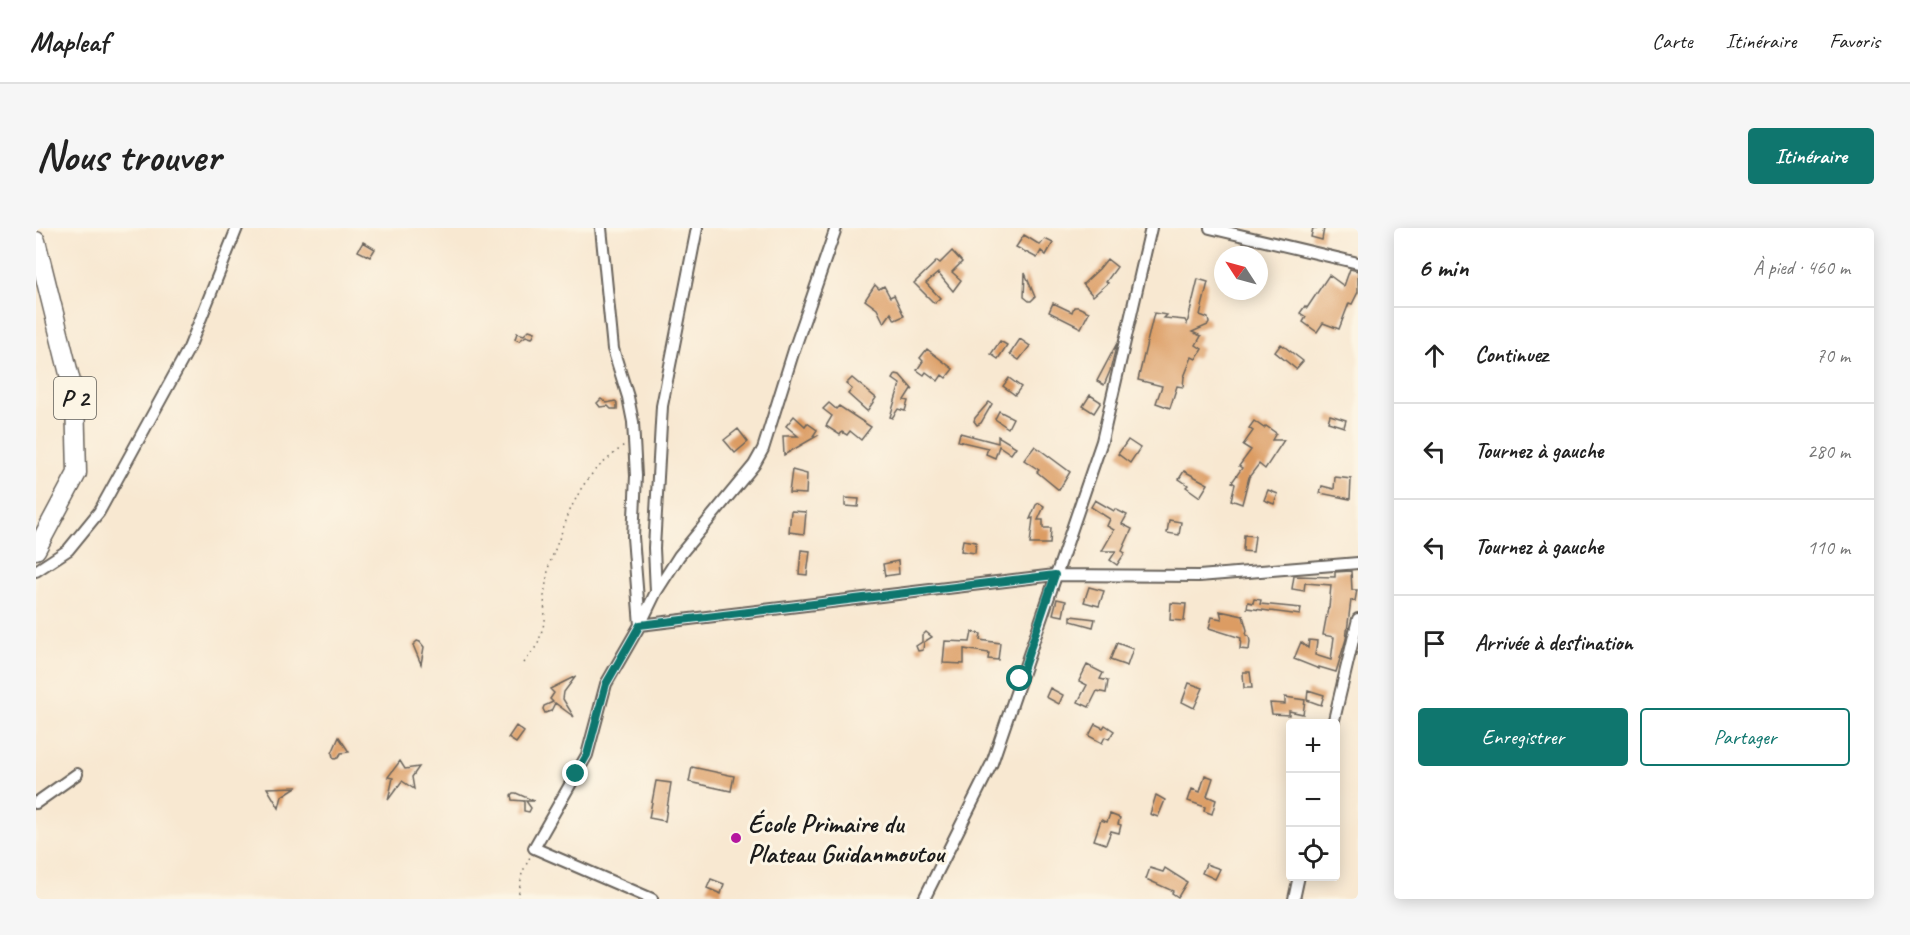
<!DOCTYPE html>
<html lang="fr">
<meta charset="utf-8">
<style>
:root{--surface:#fff;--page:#f6f6f6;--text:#222;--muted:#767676;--line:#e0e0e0;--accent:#0f766e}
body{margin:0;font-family:Caveat,sans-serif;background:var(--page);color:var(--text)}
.controls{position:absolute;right:18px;bottom:18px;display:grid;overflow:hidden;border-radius:6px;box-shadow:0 3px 15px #0003}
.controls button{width:54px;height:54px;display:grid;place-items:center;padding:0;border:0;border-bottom:2px solid var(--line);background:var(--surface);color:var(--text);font:30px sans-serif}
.compass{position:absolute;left:1178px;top:18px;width:54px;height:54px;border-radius:50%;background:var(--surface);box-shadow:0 3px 15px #0003;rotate:306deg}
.stop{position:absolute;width:18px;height:18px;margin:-14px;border:4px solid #0f766e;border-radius:50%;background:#fff}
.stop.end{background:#0f766e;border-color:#fff;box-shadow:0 2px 6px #0008}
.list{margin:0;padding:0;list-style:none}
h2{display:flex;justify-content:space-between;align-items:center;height:78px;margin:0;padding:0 24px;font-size:26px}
h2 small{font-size:20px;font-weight:400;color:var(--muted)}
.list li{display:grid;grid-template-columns:39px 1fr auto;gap:18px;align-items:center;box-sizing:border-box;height:96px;padding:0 24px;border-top:2px solid var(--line)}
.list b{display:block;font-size:22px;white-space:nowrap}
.list em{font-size:20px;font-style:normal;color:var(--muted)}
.actions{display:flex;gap:12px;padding:18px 24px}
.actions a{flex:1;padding:14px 0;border:2px solid var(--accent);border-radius:6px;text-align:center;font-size:21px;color:var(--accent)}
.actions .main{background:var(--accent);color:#fff}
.icon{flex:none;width:33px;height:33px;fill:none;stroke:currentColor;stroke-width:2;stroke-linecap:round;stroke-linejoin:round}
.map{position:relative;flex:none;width:1322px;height:671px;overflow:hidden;border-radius:6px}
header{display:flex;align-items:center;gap:36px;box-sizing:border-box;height:84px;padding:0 30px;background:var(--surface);border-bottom:2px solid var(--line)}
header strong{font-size:28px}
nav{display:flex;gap:33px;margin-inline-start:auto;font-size:21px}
.intro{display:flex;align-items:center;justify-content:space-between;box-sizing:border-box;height:144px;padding:0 36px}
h1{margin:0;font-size:42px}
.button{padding:15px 27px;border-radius:6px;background:var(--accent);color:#fff;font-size:21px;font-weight:700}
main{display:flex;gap:36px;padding:0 36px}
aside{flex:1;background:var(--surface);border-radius:6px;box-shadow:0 3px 15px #0003}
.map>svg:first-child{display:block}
</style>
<header>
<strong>Mapleaf</strong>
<nav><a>Carte</a><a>Itinéraire</a><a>Favoris</a></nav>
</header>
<div class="intro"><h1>Nous trouver</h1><a class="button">Itinéraire</a></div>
<main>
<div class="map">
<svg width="1322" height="671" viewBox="0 0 1322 671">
<rect width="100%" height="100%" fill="#fcf5e5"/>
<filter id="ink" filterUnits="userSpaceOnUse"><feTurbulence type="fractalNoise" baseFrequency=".0167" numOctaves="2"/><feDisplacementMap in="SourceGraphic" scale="12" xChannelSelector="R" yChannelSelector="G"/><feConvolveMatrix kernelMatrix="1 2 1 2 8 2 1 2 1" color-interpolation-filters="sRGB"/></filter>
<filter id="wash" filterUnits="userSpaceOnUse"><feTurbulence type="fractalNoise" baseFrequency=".008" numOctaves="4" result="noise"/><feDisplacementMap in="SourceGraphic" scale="24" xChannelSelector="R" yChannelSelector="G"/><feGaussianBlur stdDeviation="1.35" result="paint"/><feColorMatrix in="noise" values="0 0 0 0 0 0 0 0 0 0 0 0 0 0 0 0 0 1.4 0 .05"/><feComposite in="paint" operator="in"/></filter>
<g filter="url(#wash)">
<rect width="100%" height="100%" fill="#f8e8d1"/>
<g id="blocks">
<path fill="#dc9c64" d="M1277,0h11l-2,12 -11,-3z
M988,7l16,10 5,-6 8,4 -7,12 -5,-4 -4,7 -21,-11z
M327,14l12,7 -5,8 -12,-6z
M916,23l10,11 -10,10 9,8 -8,11 -15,-18 -12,10 14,15 -6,5 -20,-20 23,-22 3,2z
M1071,31l10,8 -11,15 2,1 -15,13 -10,-12 16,-15z
M1314,41l8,2v21l-6,12 -3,-1 -10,26 -16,-6 -6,9 -14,-10 3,-5 -6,-4 5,-7 2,2 22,-33 15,11z
M989,45l10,24 -4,4h-2l-5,-4z
M1162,51l10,3 -8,33 8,3 1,5 -1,2 -16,7 9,4 -5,9 6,4 -6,10 -4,-2 -8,20 -1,10 -6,-1 -7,22 -14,-5 6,-17 -24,-6 16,-67 13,2 -3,3 21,2 2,4z
M839,57l4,4 5,-3 6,11 4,-2 10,21 -9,4 -4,-7 -7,10 -7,-14 -12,-9z
M1017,75l19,9 2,-5h4l11,5 -8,16 -32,-16z
M493,102l6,2 -3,6 -6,-2 -7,5 -4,-2 2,-6 7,2z
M984,111l10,7 -11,14 -9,-6z
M964,113l7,4 -9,14 -7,-5z
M1081,115l-7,28 -6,14 -7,-4z
M1245,116l22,17 -7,8 -21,-17z
M891,121l26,20 -7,9 -4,-3 -4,6 -12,-9 -2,3 -7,-5 6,-9 -3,-3z
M860,146l4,1 13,15 -2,-1 -7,11 4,1 -3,10 -7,-2 -6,9 -2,-1 10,-33 -7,-5z
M816,150l24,20 -9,13 -19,-17 4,-5 -6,-5z
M973,150l12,9 -6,8 -12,-9z
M1054,167l11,7 -7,11 -11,-7z
M565,171l6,4 8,-2 2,3v5h-6l-3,-3 -8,1 -3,-4z
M953,174l3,2 -11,19 -4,2 -3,-4 1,-3z
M793,175l7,6 3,-3 32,21 -10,13 -11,-9 -3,4 -5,-3 -2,3 -14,-9 6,-10 -9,-7z
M963,183l14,7 -5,10 -13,-9z
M1294,187l16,5 -2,7 -16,-5z
M758,188l11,10 2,-3 10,7 -4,6h4l-33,19 -1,-19h15l-12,-10z
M1218,193l10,7 2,-2 10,7 -4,7h12l-19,29 -6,-5 -10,13 -7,27 -11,-4 4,-16 -3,-2 10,-14 -3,-2 12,-16 -8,-5 10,-14 -4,-3z
M702,201l10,13 -13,11 -11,-13z
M924,205l38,10v-7l18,11 -5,7 -12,-8 -4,12 -9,-4 2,-6 -30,-7z
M1092,212l12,8 -10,15 -12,-9z
M999,218l35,26 -11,18 -22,-18 2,-2 -15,-10z
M756,242l15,4 -1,20 -17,-1z
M1148,243l24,13 -8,13 -14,-10 2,-2 -9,-6z
M1299,249l16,2 -1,20 -30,-6 2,-7 12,3z
M1232,262l10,4 -4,10 -10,-4z
M809,270l14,1 -1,8 -13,-1z
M1059,272l19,11 1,-2 12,6 -5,9 10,5 -10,22 3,2 -8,12 -7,-5 6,-9h-14l12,-21 -7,-4 3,-7 -19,-12z
M1003,275l5,3 -1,3 -5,11h5v8h8l-1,16h-20l3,-26 -3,1 6,-14z
M755,283l15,1 -2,22 -15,-2z
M1133,292l12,2 -2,13 -12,-2z
M1208,307l11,1 -2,16 -10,-1z
M927,312l13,2 -1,11 -14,-2z
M765,322l9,1 -3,24 -8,-1z
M862,333l1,13 -14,2 -2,-12z
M1315,343l1,19h5l-2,11 -4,-1 -5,39 -10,33 -17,-5v2l-25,-10 7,-17 7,6 1,-8 8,1 -2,14 16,5 3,-23 -11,-2 5,-27h1l2,-23 -26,-2 -1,8 -12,-2 2,-13 41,1v-5z
M1053,359l15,4 -5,15 -15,-4z
M1021,371l9,2 -3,15 -10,-2z
M1218,371l7,1 -1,4 41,4 -1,7 -53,-7 1,-6 5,1z
M1135,375l15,1 -2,17 -14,-1z
M1184,383l23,5 4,14 -1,5 3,1 1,6 -1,8 -9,-1 1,-11 -32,-10 3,-11 10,2z
M1035,388l24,3 -2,8 -22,-6z
M890,404l6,5 -8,5 -1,8 -5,1 -2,-5 6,-4v-6z
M936,404l9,2 -1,6 20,3 -2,17 -10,-1 1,-6 -25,-4v15l-21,-1 2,-22 25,1z
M381,413l3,1 4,5 -3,17 -8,-19z
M1081,415l16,6 -6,17 -17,-6z
M1051,437l16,8 -3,6 8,2 -2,12 -9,-2 -8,16 -11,-5 9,-17 -8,-4z
M1207,444h7l2,16h-8z
M540,448l-12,16 -1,7 11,18 -19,-14 -4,8 -6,2 -2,-4 1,-3 9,-4 -3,-3 4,-6 -4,-4z
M1153,455l14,5 -9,20 -12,-6z
M1014,460l13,7 -4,9 -13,-7z
M1272,462l16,5 -3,10 -14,-5z
M1249,469l20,3 -2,14 -14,-3v4l-17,-1 -2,-11 15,1z
M1059,496l8,4 2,-3 9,6 -5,8 -4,-2 -3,6 -13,-7z
M480,498l8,6 -8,11 -8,-5z
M303,509l10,15 -8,1 -3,5 -3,1 -2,-2 -1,-4z
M364,533l5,8 14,-2 -7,10 2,12 -12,-8 -14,19 5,-22 -5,-1z
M656,539l42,9 -3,15 -42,-9z
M1169,547l8,3 -6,18 9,4 -4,14 -8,-3 1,-4 -17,-6 4,-12 8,3z
M620,553l15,2 -6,38 -16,-3z
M260,559l-14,9 -3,12 -12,-20z
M477,565h3l18,8h-8l5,7 -2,4 -5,-1v-10l-12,-1 -1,-5z
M1120,567l9,5 -7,17 -8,-3z
M1074,586l10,4 -2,6 3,1 -2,8 -8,-2 -5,13 -12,-4 7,-20 6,2z
M1170,636l14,5 -5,10 -13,-6z
M1114,640l13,4 2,-4 22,14 -9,15 -6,-4 1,-2 -27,-12z
M675,651l13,5 -3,10 -14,-6z"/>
</g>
</g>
<g filter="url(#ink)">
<use href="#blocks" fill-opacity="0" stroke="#69635b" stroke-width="1.5"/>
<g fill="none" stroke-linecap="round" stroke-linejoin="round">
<g stroke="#69635b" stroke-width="14">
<path id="minor" d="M565,0l12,121 15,48 5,25 3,54 -3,61 7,88 415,-50 144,1 159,-13
M1174,0l148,35
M0,343l32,-21 31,-38 90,-164 48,-120
M620,364l-2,-44 8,-142 35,-178
M1297,496l25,-105
M0,575l41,-29
M616,671l-118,-51 53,-93 19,-71 34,-59 16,-33 23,-36 75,-91 9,-16 31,-99 42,-122
M888,671l68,-136 110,-322 49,-213
M1258,671l5,-23"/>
</g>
<g stroke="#69635b" stroke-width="21">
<path id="primary" d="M0,13l39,157 2,75 -41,77"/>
</g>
<path stroke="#69635b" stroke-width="1.5" stroke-dasharray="1.5 4.5" stroke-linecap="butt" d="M488,435l14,-19 7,-24 -1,-25 5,-30 22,-57 11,-21 13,-17 29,-25
M482,671l4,-26 8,-16"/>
<use href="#minor" stroke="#fff" stroke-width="10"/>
<use href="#primary" stroke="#fff" stroke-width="18"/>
</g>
</g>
<g fill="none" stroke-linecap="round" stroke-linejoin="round" filter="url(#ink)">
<path stroke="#0f766e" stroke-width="8" d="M540,546l11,-19 19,-71 34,-59 415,-50 -35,104"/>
</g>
<circle fill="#b5179e" stroke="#fcf5e5" stroke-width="2" cx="700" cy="610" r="6"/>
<g text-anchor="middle" stroke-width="6" stroke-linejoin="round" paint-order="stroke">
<rect fill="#fcf5e5" stroke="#5f5d58" stroke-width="1.5" x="18" y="149" width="42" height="42" rx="4.5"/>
<g font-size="24" font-weight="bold" fill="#1c1c1c">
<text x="39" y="178">P 2</text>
</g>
<g font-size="26" font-weight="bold" fill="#1c1c1c" stroke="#fcf5e5" text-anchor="start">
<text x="712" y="604">École Primaire du<tspan x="712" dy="30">Plateau Guidanmoutou</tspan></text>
</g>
</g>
</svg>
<div class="controls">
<button>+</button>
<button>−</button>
<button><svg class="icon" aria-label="locate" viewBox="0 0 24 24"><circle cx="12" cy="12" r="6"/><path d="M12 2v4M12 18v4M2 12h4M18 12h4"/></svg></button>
</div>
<svg class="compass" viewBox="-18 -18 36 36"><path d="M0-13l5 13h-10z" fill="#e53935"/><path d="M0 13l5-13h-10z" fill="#767676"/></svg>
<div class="stop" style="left:984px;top:451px"></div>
<div class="stop end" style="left:540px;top:546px"></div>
</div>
<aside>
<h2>6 min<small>À pied · 460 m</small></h2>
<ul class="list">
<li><svg class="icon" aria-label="ahead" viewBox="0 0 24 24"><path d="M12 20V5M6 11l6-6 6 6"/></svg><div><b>Continuez</b></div><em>70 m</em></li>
<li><svg class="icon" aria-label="left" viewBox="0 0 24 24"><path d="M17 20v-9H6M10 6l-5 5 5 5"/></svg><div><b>Tournez à gauche</b></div><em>280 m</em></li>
<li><svg class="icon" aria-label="left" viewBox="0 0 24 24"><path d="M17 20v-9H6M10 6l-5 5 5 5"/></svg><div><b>Tournez à gauche</b></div><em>110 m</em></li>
<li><svg class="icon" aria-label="arrive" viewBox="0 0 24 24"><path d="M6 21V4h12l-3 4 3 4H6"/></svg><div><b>Arrivée à destination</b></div></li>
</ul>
<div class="actions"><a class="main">Enregistrer</a><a>Partager</a></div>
</aside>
</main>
